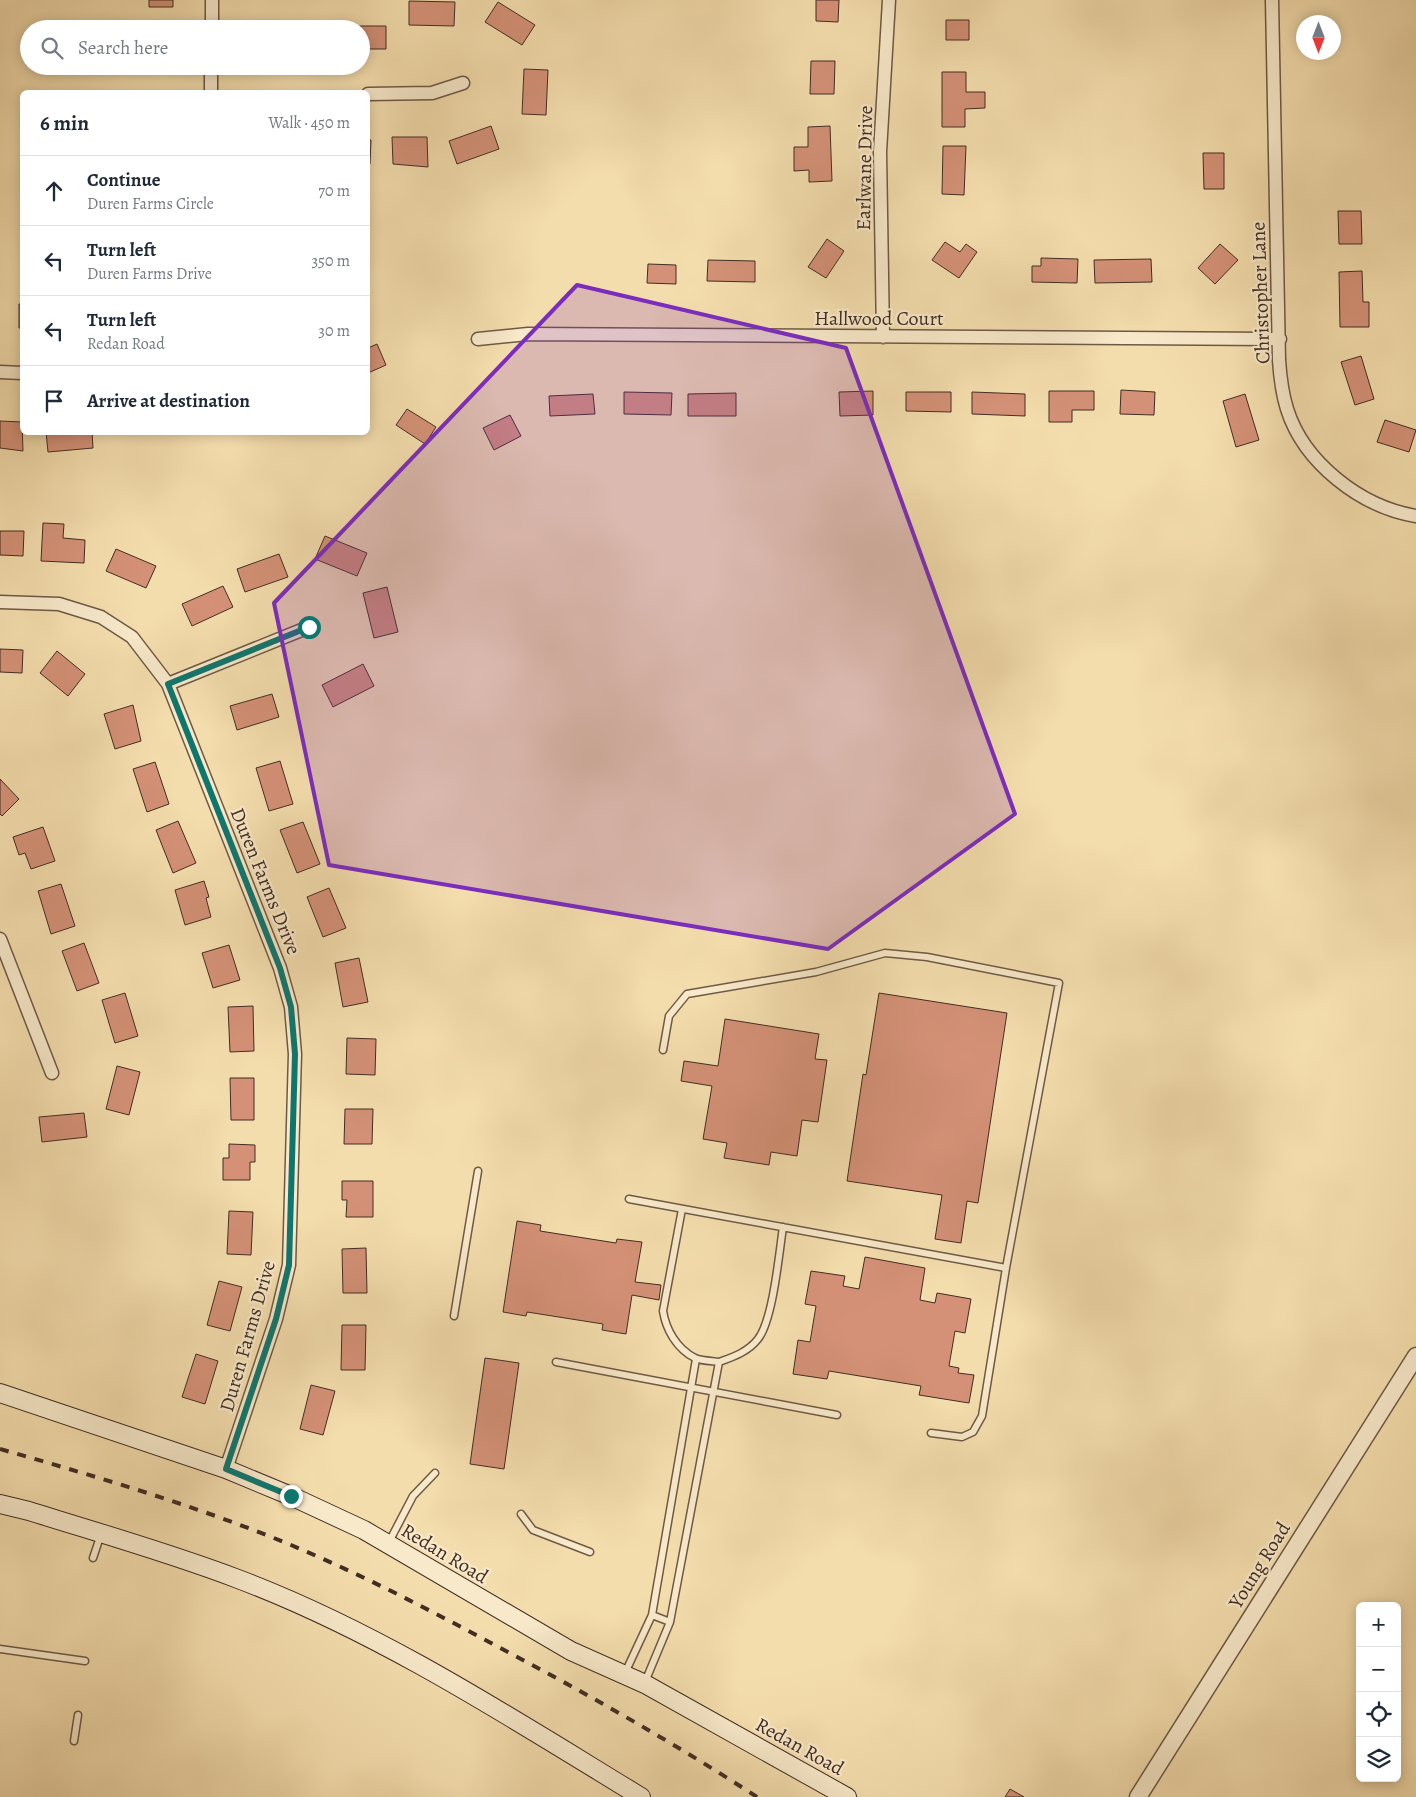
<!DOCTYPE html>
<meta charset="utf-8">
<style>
:root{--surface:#fff;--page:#f6f6f7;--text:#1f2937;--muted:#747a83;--line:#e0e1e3}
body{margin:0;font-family:Alegreya,serif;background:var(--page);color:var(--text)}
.controls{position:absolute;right:15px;bottom:15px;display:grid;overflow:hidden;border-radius:8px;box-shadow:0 2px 12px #0003}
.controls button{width:45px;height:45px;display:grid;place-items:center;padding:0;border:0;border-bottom:1px solid var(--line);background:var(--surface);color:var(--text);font:25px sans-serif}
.compass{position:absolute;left:1296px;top:15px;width:45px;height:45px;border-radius:50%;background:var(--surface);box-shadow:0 2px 12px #0003;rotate:180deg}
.stop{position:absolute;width:15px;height:15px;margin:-11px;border:4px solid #0f766e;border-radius:50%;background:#fff}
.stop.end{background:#0f766e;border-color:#fff;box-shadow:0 1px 5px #0008}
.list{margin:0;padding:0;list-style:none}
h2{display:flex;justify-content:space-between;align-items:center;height:65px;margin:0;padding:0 20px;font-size:21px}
h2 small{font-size:16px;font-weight:400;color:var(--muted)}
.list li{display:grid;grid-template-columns:32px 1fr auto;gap:15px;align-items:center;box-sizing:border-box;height:70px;padding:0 20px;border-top:1px solid var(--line)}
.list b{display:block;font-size:19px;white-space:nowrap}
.list p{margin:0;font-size:16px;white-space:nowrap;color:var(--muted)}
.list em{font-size:16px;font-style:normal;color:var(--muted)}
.icon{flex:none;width:28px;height:28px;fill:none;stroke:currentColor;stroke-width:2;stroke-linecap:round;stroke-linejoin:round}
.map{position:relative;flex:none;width:1416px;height:1797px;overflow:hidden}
.search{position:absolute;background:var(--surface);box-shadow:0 2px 12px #0003;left:20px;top:20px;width:350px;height:55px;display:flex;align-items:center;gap:12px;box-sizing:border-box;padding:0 18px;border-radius:28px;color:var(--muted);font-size:19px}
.panel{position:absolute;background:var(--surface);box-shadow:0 2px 12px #0003;left:20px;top:90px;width:350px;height:345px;border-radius:8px}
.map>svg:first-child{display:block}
</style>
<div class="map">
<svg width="1416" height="1797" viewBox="0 0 1416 1797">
<rect width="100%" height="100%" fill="#f4ddad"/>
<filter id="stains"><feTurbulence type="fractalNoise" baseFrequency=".004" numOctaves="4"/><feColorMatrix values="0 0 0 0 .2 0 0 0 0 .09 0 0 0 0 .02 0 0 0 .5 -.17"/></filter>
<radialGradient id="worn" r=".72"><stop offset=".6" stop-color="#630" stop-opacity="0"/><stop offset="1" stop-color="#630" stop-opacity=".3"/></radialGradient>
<path fill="#d49177" stroke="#422d23" d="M149,0h24v7h-24z
M816,0h23l-1,22 -22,-1z
M409,1l46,1 -1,24 -45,-1z
M498,2l37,23 -13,20 -37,-23z
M946,20h23v20h-23z
M342,26h44v23h-25v-20h-19z
M148,27h24v2h-24z
M811,61h24l-1,33h-24z
M148,66h24l-1,5h-23z
M524,69l24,1 -2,45 -24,-1z
M942,72h24v20h19v16l-20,1v18h-23z
M491,126l8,23 -42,15 -8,-23z
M830,126l2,55 -23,1v-12l-15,1v-24h14v-20z
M392,137h35l1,30 -35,-3z
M368,140h3l-1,24h-2z
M943,146h23l-2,49 -22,-1z
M1203,153h21v36h-20z
M1338,211h23l1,33h-23z
M827,239l17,12 -18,27 -18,-11z
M945,242l15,10 6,-8 11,8 -18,26 -27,-18z
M1220,244l18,16 -23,24 -17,-16z
M1041,258l37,1 -1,24 -45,-1v-16h9z
M1151,259l1,23 -57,1 -1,-23z
M708,260l47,1v21l-48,-1z
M648,264l28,1v19l-29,-1z
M1362,271l1,31h6v25h-29l-1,-55z
M19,304h3v24h-3z
M377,344l9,21 -18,8v-25z
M1361,356l13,43 -19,6 -14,-43z
M1121,390l34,2 -1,23 -34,-1z
M873,391v24l-33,1 -1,-24z
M1049,391h45v19h-22v12h-23z
M624,392l48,1 -1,22 -47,-1z
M906,392h45v20l-45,-1z
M972,392l53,2v22l-53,-2z
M736,393v23h-48v-22z
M593,394l2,20 -45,2 -1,-20z
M1245,394l14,46 -23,7 -13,-46z
M407,409l29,18 -11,17 -29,-19z
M510,415l11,21 -27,14 -11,-22z
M1385,420l31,10 -7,22 -32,-10z
M0,421l22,1 1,29 -23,-3z
M46,432h46l1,16 -45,4z
M43,523l21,1 -1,14 22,2 -1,23 -43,-2z
M0,531h24l-1,25 -23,-1z
M325,536l42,17 -10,23 -42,-17z
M116,549l40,17 -10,22 -40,-17z
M279,554l9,23 -43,15 -8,-23z
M223,586l10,21 -41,19 -10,-22z
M387,587l11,45 -24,6 -11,-45z
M0,649l23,1 -1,23 -22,-1z
M57,651l28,23 -17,22 -28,-23z
M363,664l11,22 -41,21 -11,-22z
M272,694l7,23 -42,13 -7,-24z
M133,705l8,36 -26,8 -11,-35z
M280,761l13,43 -24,7 -13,-43z
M155,762l14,42 -22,8 -14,-43z
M0,779l19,20 -17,17 -2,-2z
M178,821l18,42 -23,10 -17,-43z
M303,822l17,42 -23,9 -17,-43z
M43,827l12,34 -24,8 -6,-16 -6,2 -6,-18z
M204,881l5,16 -3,1 5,19 -26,8 -10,-35z
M61,884l14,42 -24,8 -13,-43z
M329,888l17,40 -23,9 -16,-40z
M84,943l15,40 -22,8 -15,-40z
M229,945l11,35 -27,8 -11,-35z
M359,958l9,44 -25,5 -8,-44z
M125,993l13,43 -23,7 -13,-43z
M879,993l128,20 -29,190 -11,-2 -6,42 -26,-4 7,-44 -95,-14 16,-107 3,1z
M253,1006l1,45 -24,1 -2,-45z
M725,1019l94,15 -4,25 12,1 -9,62 -16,-2 -5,36 -26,-4 -2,13 -45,-7 3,-15 -24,-4 9,-53 -31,-5 3,-20 34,5z
M347,1038l29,1 -1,36 -29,-1z
M117,1066l23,6 -11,43 -23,-6z
M230,1078h24v42h-23z
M345,1109h28l-1,35h-28z
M84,1113l3,24 -45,5 -3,-25z
M229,1144l26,1v17h-5v18h-27v-22h6z
M342,1181h31v36h-27l1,-17h-5z
M229,1211l24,1 -2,43 -24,-1z
M517,1221l24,4 -1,6 76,12 1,-4 25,3 -7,40 26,3 -2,15 -27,-5 -6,39 -24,-4 1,-6 -76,-12 -1,4 -23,-4z
M366,1248l1,45h-24l-1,-44z
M865,1257l60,11 -5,32 15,3 2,-10 34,6 -6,34 -10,-2 -6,35 10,2 -1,5 16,2 -5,28 -50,-8 2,-9 -92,-15 -2,8 -34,-5 5,-34 12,2 6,-36 -11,-2 6,-33 34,5 -2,10 16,3z
M219,1281l23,6 -12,44 -23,-6z
M342,1325h24l-1,45h-24z
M196,1354l22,7 -13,43 -23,-7z
M485,1358l34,5 -15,106 -34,-5z
M311,1385l24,6 -12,44 -23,-6z
M1010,1789l14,8h-19z"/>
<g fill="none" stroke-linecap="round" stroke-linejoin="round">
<g stroke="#6e5946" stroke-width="9">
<path id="service" d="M663,1050l6,-34 18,-22 129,-22 69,-19 42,4 132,26 -53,285
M629,1199l377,69 -24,148 -9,16 -11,5 -31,-4
M682,1209l-19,102c3,19 14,38 32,47 7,3 17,3 24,4
M454,1316l24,-145
M556,1362l281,53
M521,1514l12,16 57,22
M389,1542l24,-46 22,-23
M93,1558l8,-24
M652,1615l18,7
M0,1649l85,12
M625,1673l27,-58 44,-256
M645,1682l25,-60 49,-260c14,-5 29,-10 39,-23 15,-19 21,-85 25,-112
M74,1741l4,-26"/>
</g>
<g stroke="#6e5946" stroke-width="15">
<path id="minor" d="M1272,0l7,360c1,15 3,33 8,49 17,54 74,98 129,107
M212,29v-29
M211,92v-26
M368,94l64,-1 31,-10
M883,337l-3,-185 9,-152
M478,339l50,-5 752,5
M0,372l22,1
M0,602l59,2 42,13 31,20 36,47 112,284 11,39 4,47 -6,211 -13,54 -50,150
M168,684l141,-57
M0,939l52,134"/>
</g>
<g stroke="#6e5946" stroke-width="19">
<path id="tertiary" d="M1138,1797l278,-441"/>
</g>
<g stroke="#422d23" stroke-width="20">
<path id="secondary" d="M0,1393l226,76 65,27 73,34 207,121 74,33 202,113
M0,1504l29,7c70,22 141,42 209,68 141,53 275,140 403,218"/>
</g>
<use href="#service" stroke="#f8e9ca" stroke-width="6"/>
<use href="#minor" stroke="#f8e9ca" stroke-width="12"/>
<use href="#tertiary" stroke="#f8e9ca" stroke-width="16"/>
<use href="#secondary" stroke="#f8e9ca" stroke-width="18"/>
<path stroke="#422d23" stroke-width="4" stroke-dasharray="9 9" stroke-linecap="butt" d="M0,1449c98,28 197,57 291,96 69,29 135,63 200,98 91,48 180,98 266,154"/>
</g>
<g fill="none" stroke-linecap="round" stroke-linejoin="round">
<path stroke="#0f766e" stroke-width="6" d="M291,1496l-65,-27 50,-150 13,-54 6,-211 -4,-47 -11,-39 -112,-284 141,-57"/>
</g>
<path fill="#7b2cbf" fill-opacity="0.2" stroke="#7b2cbf" stroke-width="4" stroke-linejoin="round" d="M577,285l269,63 169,466 -187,135 -499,-84 -55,-262z"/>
<g text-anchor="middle" stroke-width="4.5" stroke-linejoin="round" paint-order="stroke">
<g font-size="20" fill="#422d23" stroke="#f8e9ca">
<text transform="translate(864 168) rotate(-89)" y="7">Earlwane Drive</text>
<text transform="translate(1260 293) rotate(-92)" y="7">Christopher Lane</text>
<text x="879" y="325">Hallwood Court</text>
<text transform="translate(266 881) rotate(68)" y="7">Duren Farms Drive</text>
<text transform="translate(247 1336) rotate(-74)" y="7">Duren Farms Drive</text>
<text transform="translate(445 1553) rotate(31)" y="7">Redan Road</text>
<text transform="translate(1259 1565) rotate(-58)" y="7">Young Road</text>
<text transform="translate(800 1746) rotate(29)" y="7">Redan Road</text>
</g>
</g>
<rect width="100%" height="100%" filter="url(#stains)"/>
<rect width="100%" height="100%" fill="url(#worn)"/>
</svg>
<div class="controls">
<button>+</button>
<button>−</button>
<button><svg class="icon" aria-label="locate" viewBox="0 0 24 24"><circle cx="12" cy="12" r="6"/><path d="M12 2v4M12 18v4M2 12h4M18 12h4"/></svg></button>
<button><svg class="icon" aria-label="layers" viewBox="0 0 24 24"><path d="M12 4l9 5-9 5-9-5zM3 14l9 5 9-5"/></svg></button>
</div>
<svg class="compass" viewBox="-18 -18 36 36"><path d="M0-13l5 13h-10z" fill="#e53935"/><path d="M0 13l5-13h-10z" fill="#747a83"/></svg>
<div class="stop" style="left:309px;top:627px"></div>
<div class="stop end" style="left:291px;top:1496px"></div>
<div class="search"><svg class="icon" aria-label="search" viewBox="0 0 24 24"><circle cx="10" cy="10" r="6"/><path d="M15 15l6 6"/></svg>Search here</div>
<section class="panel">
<h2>6 min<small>Walk · 450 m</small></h2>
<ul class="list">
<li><svg class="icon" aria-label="ahead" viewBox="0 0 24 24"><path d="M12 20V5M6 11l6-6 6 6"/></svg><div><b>Continue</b><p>Duren Farms Circle</p></div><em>70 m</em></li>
<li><svg class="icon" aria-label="left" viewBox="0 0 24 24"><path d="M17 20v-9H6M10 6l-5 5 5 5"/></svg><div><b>Turn left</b><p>Duren Farms Drive</p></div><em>350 m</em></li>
<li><svg class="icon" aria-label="left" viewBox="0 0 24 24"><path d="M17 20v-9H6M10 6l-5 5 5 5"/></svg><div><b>Turn left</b><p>Redan Road</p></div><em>30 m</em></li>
<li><svg class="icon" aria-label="arrive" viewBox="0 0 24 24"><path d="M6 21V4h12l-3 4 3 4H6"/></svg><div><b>Arrive at destination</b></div></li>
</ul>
</section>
</div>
